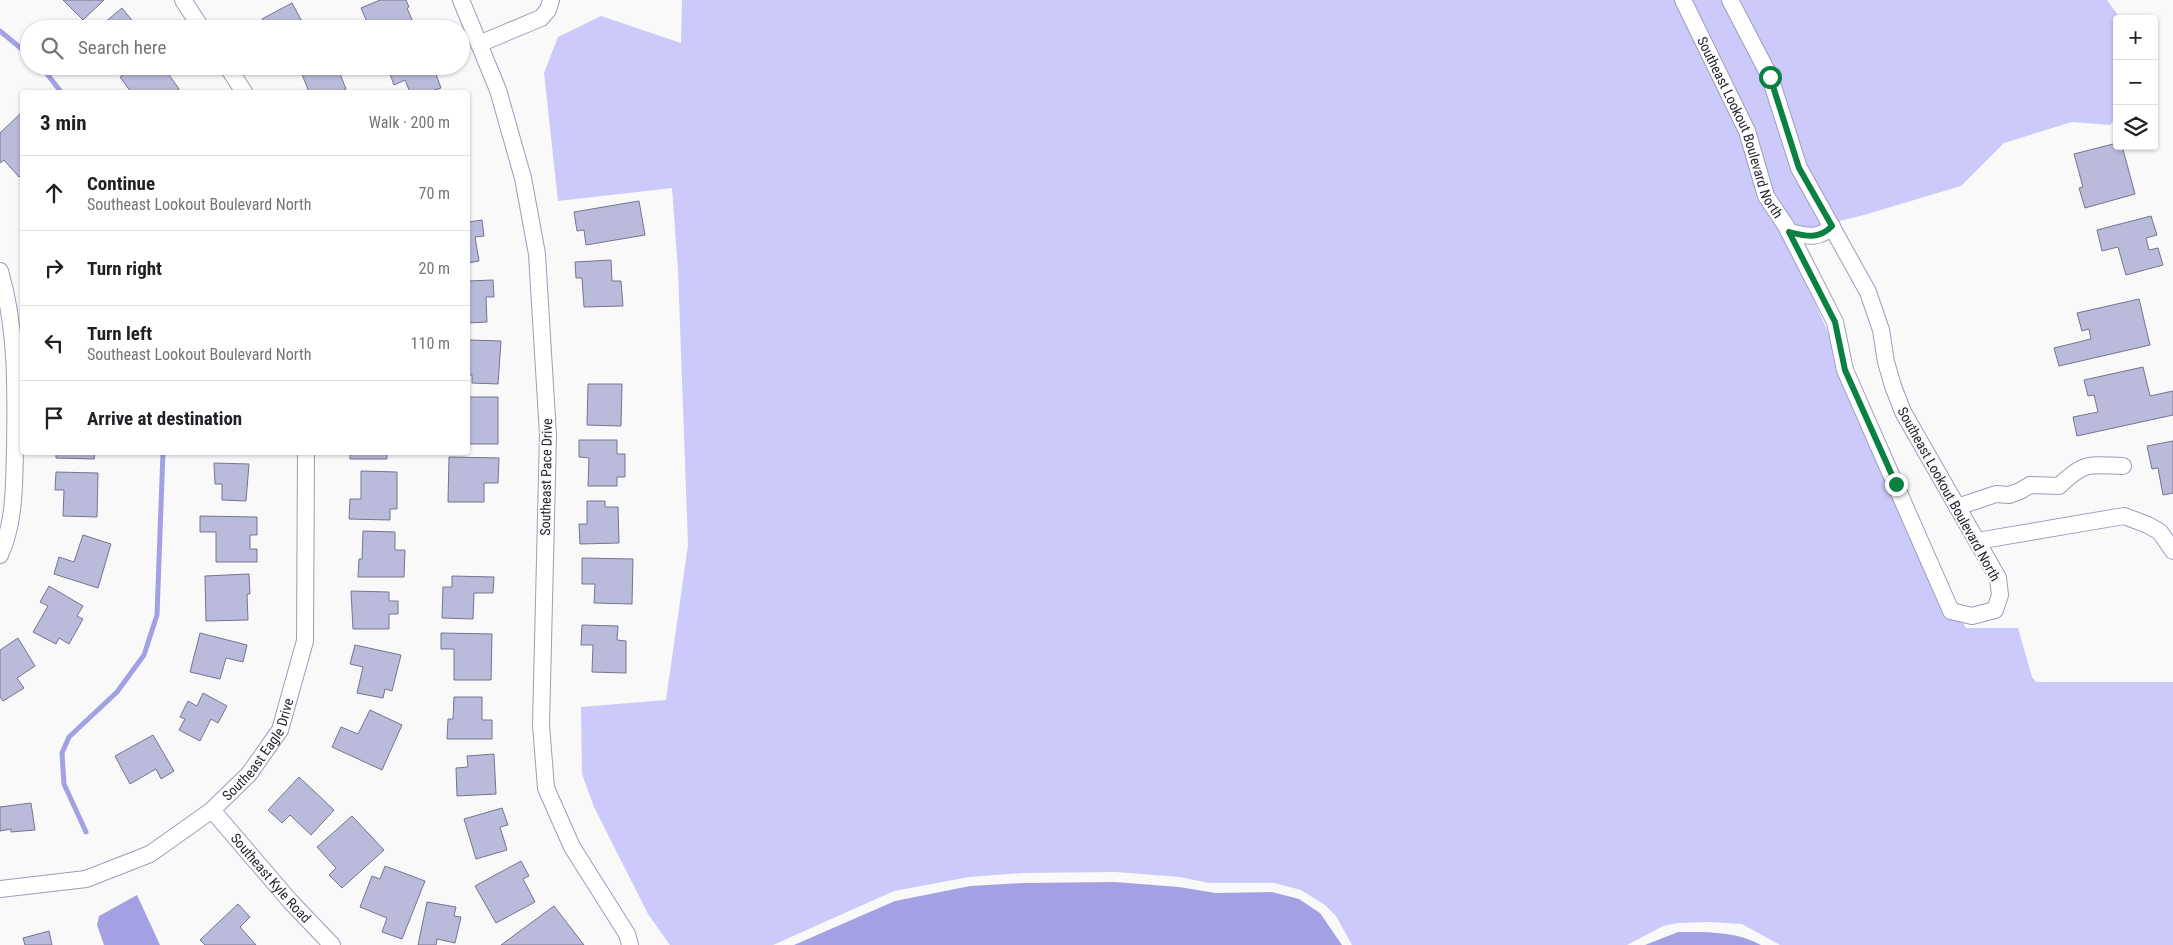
<!DOCTYPE html>
<meta charset="utf-8">
<style>
:root{--surface:#fff;--page:#f2f2f2;--text:#202124;--muted:#757577;--line:#e0e0e0}
body{margin:0;font-family:"Roboto Condensed",sans-serif;background:var(--page);color:var(--text)}
.controls{position:absolute;right:15px;top:15px;display:grid;overflow:hidden;border-radius:5px;box-shadow:0 1px 4px #0004}
.controls button{width:45px;height:45px;display:grid;place-items:center;padding:0;border:0;border-bottom:1px solid var(--line);background:var(--surface);color:var(--text);font:25px sans-serif}
.stop{position:absolute;width:15px;height:15px;margin:-11px;border:4px solid #0b8043;border-radius:50%;background:#fff}
.stop.end{background:#0b8043;border-color:#fff;box-shadow:0 1px 5px #0008}
.list{margin:0;padding:0;list-style:none}
h2{display:flex;justify-content:space-between;align-items:center;height:65px;margin:0;padding:0 20px;font-size:21px}
h2 small{font-size:16px;font-weight:400;color:var(--muted)}
.list li{display:grid;grid-template-columns:32px 1fr auto;gap:15px;align-items:center;box-sizing:border-box;height:75px;padding:0 20px;border-top:1px solid var(--line)}
.list b{display:block;font-size:19px;white-space:nowrap}
.list p{margin:0;font-size:16px;white-space:nowrap;color:var(--muted)}
.list em{font-size:16px;font-style:normal;color:var(--muted)}
.icon{flex:none;width:28px;height:28px;fill:none;stroke:currentColor;stroke-width:2;stroke-linecap:round;stroke-linejoin:round}
.map{position:relative;flex:none;width:2173px;height:945px;overflow:hidden}
.search{position:absolute;background:var(--surface);box-shadow:0 1px 4px #0004;left:20px;top:20px;width:450px;height:55px;display:flex;align-items:center;gap:12px;box-sizing:border-box;padding:0 18px;border-radius:28px;color:var(--muted);font-size:19px}
.panel{position:absolute;background:var(--surface);box-shadow:0 1px 4px #0004;left:20px;top:90px;width:450px;height:365px;border-radius:5px}
.map>svg:first-child{display:block}
</style>
<div class="map">
<svg width="2173" height="945" viewBox="0 0 2173 945">
<rect width="100%" height="100%" fill="#f9f9f9"/>
<path fill="#cbcafb" d="M682,0h1425l14,19h-4v97l-7,9 -38,-3 -68,21 -43,43 -97,29 -79,19 136,311 45,83h52l14,49 4,5h137v263h-393l-38,-21 -33,-2 -31,1 -15,3 -36,19h-275l-16,-29 -11,-11 -24,-15 -27,-7h-65l-29,-6 -65,-5 -92,1 -54,4 -75,14 -121,54h-103l-22,-31 -54,-107 -12,-33 -1,-67 85,-7 22,-155 -10,-275 -6,-82 -114,13 -14,-128 14,-36 43,-21 80,27z"/>
<path fill="#a3a1e3" d="M1115,882l64,5 37,6 56,-1 27,7 21,14 22,32h-548l101,-44 75,-15 53,-3z
M137,895l23,50h-56l-7,-20 2,-9z
M1678,932c29,0 58,-1 83,13h-116z"/>
<g fill="none" stroke-linecap="round" stroke-linejoin="round">
<path stroke="#a3a1e3" stroke-width="5" d="M0,31l29,24
M41,66l20,26
M86,832l-22,-48 -2,-31 7,-16 48,-45 27,-37 13,-40 6,-163"/>
</g>
<path fill="#babada" stroke="#757492" d="M63,0h41l-21,20z
M380,0h26l3,7 -2,1 9,21h-46l-9,-21z
M292,3l14,26h-39l-5,-10z
M122,8l17,21h-42z
M136,66h33l-4,3 14,20 -5,3h-43l-11,-15z
M302,66h35l9,23 -6,3h-31l-10,-25z
M387,66h46l8,22 -12,4h-19l-5,-12 -11,5z
M21,113l1,61 -3,3 -15,-17 -4,3v-30z
M2117,143v3h5l13,48 -50,14 -6,-20 4,-1 -9,-33z
M639,201l6,34 -59,10 -2,-15 -7,1 -3,-19z
M2151,216l6,19 -11,3 3,12 9,-2 5,17 -37,10 -8,-28 -16,4 -5,-21z
M482,220l2,16 -9,1 4,24 -11,2v-41z
M611,260l1,21h9l2,25 -39,1 -2,-29h-6l-1,-16z
M493,280l1,17h-8l1,25 -19,1v-42z
M2139,299l11,46 -91,21 -5,-18 37,-9 -2,-10 -7,2 -5,-18z
M468,340l33,1 -3,43 -26,-1v-8h-4z
M2143,367l7,29 23,-5v24l-96,21 -4,-19 25,-5 -4,-17 -6,1 -4,-16z
M588,384h34l-1,42 -34,-1z
M468,397h30v47h-30z
M579,440h38v14h8v23h-8v9h-29l1,-28 -10,-1z
M2173,441v52l-10,2 -5,-27 -6,1 -5,-23z
M56,452h39l-1,7 -38,-1z
M350,452h37v7h-37z
M449,457l50,1 -1,25h-14v19h-36z
M214,463l35,1 -3,37 -24,-1v-16h-7z
M361,471l36,1v37h-7v11l-41,-1 1,-20h11z
M56,472l42,1 -1,44 -34,-1 1,-26h-9z
M587,501h18v6h13l1,36 -39,1 -1,-20h8z
M200,516l57,1v18h-7v14h7v13h-41v-30h-16z
M363,531l32,1v18h10l-1,27h-46l1,-18h3z
M83,535l28,9 -13,44 -44,-14 5,-17 15,5z
M582,558l51,1 -1,45 -38,-1 1,-19h-13z
M249,574l1,20h-3l1,26 -42,1 -1,-45z
M452,576l42,1 -1,16h-19l-1,26 -31,-1 1,-31h9z
M49,586l34,20 -6,10 6,3 -14,25 -10,-6 -3,6 -23,-12 15,-26 -8,-4z
M351,591l38,1v9h9v13h-9v15h-36z
M582,625l36,1 -1,14 9,1v32l-34,-1 1,-27h-12z
M200,633l47,12 -4,17 -17,-4 -6,21 -30,-7z
M441,633l51,1 -1,46h-37v-31h-13z
M18,638l17,28 -18,12 7,10 -21,13 -3,-4v-47z
M355,645l46,10 -9,36 -7,-2 -2,9 -26,-5 6,-26 -13,-3z
M203,693l24,13 -9,17 -7,-4 -11,22 -21,-11 6,-11 -5,-2 8,-16 9,5z
M454,697h28v23h10v19h-45l1,-20h5z
M370,710l32,15 -20,45 -50,-23 9,-20 17,7z
M153,735l21,36 -13,8 -5,-10 -26,15 -15,-28z
M494,754l2,40 -39,2 -1,-28 12,-1 -1,-11z
M299,777l35,33 -23,25 -21,-20 -8,8 -14,-13z
M31,803l4,27 -24,2v-3l-11,2v-24z
M502,808l6,17 -8,2 7,23 -31,9 -12,-40z
M352,816l32,34 -42,38 -13,-13 7,-7 -19,-21z
M521,861l8,15 -6,3 12,23 -39,21 -21,-37z
M385,866l40,15 -23,58 -20,-7 5,-14 -27,-11 12,-31 8,3z
M427,902l29,5 -2,9 7,1 -6,26 -18,-4 -1,6h-18z
M238,904l12,13 -10,10 16,18h-51l-5,-5z
M554,906l30,39h-83z
M49,931l3,14h-27l-2,-7z"/>
<g fill="none" stroke-linecap="round" stroke-linejoin="round">
<g stroke="#9d9cbc" stroke-width="18">
<g id="minor">
<path d="M183,0l19,29"/>
<path d="M461,0l37,90 25,88 14,76 11,181 -7,290 5,63 26,59 55,87 3,11"/>
<path id="s1" d="M1683,0l64,131 19,65 20,30 49,96 10,48 106,241 21,5 23,-6 5,-15 -2,-17 -95,-166 -10,-26 -7,-24 -5,-32 -13,-38 -69,-124 -29,-91 -40,-77"/>
<path d="M479,44l62,-26 7,-8 3,-10"/>
<path d="M227,66l17,26"/>
<path d="M1789,232c17,4 30,8 43,-6"/>
<path d="M0,271c17,58 16,118 15,179 -1,35 0,72 -15,105"/>
<path d="M1957,507l39,-13 13,1 11,-4 10,-6 29,1c26,-25 29,-21 64,-20"/>
<path d="M1977,541l147,-25 24,9 12,7 13,19"/>
<path id="s2" d="M212,810l78,91 42,44"/>
<path id="s3" d="M0,889l86,-10 64,-25 62,-44 37,-36 31,-44 25,-89 1,-189"/>
</g>
</g>
<use href="#minor" stroke="#fff" stroke-width="16"/>
</g>
<g fill="none" stroke-linecap="round" stroke-linejoin="round">
<path stroke="#0b8043" stroke-width="6" d="M1770,77l29,91 33,58c-13,14 -27,10 -43,6l46,90 10,48 51,114"/>
</g>
<g text-anchor="middle" stroke-width="4" stroke-linejoin="round" paint-order="stroke">
<g font-size="14" fill="#262632" stroke="#f9f9f9">
<text dy="5" stroke="none"><textPath href="#s1" startOffset="140">Southeast Lookout Boulevard North</textPath></text>
<text transform="translate(546 477) rotate(-89)" y="5">Southeast Pace Drive</text>
<text transform="translate(1949 494) rotate(61)" y="5">Southeast Lookout Boulevard North</text>
<text dy="5" stroke="none"><textPath href="#s3" startOffset="309">Southeast Eagle Drive</textPath></text>
<text dy="5" stroke="none"><textPath href="#s2" startOffset="90">Southeast Kyle Road</textPath></text>
</g>
</g>
</svg>
<div class="controls">
<button>+</button>
<button>−</button>
<button><svg class="icon" aria-label="layers" viewBox="0 0 24 24"><path d="M12 4l9 5-9 5-9-5zM3 14l9 5 9-5"/></svg></button>
</div>
<div class="stop" style="left:1770px;top:77px"></div>
<div class="stop end" style="left:1896px;top:484px"></div>
<div class="search"><svg class="icon" aria-label="search" viewBox="0 0 24 24"><circle cx="10" cy="10" r="6"/><path d="M15 15l6 6"/></svg>Search here</div>
<section class="panel">
<h2>3 min<small>Walk · 200 m</small></h2>
<ul class="list">
<li><svg class="icon" aria-label="ahead" viewBox="0 0 24 24"><path d="M12 20V5M6 11l6-6 6 6"/></svg><div><b>Continue</b><p>Southeast Lookout Boulevard North</p></div><em>70 m</em></li>
<li><svg class="icon" aria-label="right" viewBox="0 0 24 24"><path d="M7 20v-9h11M14 6l5 5-5 5"/></svg><div><b>Turn right</b></div><em>20 m</em></li>
<li><svg class="icon" aria-label="left" viewBox="0 0 24 24"><path d="M17 20v-9H6M10 6l-5 5 5 5"/></svg><div><b>Turn left</b><p>Southeast Lookout Boulevard North</p></div><em>110 m</em></li>
<li><svg class="icon" aria-label="arrive" viewBox="0 0 24 24"><path d="M6 21V4h12l-3 4 3 4H6"/></svg><div><b>Arrive at destination</b></div></li>
</ul>
</section>
</div>
